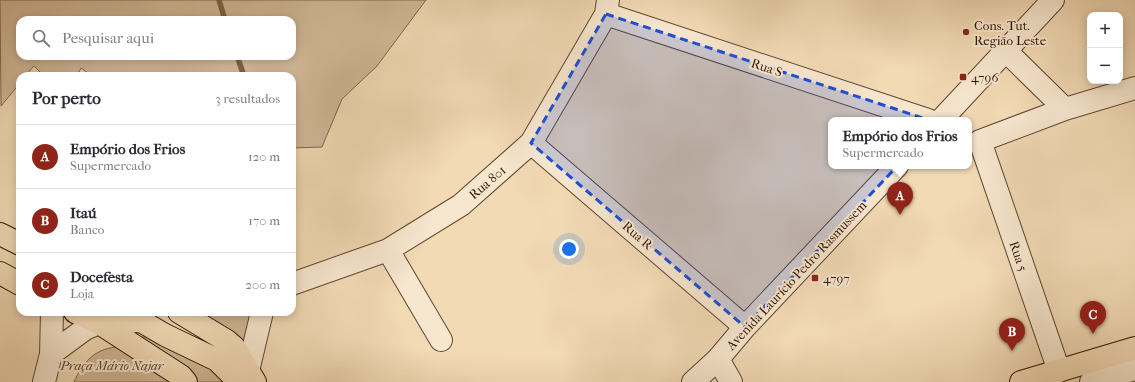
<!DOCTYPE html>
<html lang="pt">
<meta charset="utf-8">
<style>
:root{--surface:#fff;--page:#f7f7f7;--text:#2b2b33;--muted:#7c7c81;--line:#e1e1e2;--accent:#8f2418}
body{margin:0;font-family:"IM FELL French Canon",serif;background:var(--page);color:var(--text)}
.controls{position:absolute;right:12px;top:12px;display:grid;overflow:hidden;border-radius:8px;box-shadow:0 2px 10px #0003}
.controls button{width:36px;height:36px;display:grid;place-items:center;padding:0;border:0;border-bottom:1px solid var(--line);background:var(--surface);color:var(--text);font:20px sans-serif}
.you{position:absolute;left:569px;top:249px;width:14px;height:14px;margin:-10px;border:3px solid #fff;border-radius:50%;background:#1a73e8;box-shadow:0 0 0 6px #1a73e833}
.badge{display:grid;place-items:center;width:26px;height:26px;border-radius:50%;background:var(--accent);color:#fff;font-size:13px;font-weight:700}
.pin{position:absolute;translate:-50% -33px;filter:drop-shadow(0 1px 2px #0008)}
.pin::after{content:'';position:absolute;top:21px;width:14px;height:12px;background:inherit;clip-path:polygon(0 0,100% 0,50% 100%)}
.popup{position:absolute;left:828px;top:117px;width:144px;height:52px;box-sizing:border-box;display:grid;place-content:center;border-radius:8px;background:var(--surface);filter:drop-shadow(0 1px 3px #0005);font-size:13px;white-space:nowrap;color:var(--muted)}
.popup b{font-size:15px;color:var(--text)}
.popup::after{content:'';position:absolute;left:50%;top:100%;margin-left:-8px;border:8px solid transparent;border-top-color:var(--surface)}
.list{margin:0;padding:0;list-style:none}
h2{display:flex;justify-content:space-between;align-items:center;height:52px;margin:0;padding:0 16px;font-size:17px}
h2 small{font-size:13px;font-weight:400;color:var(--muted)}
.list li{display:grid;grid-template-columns:26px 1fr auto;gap:12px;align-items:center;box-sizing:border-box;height:64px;padding:0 16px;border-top:1px solid var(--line)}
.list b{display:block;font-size:15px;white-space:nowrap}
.list p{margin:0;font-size:13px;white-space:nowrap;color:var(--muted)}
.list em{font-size:13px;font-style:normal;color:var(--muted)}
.icon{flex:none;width:22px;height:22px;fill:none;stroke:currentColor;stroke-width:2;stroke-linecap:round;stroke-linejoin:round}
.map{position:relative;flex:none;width:1135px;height:382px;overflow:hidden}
.search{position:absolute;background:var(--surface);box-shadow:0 2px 10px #0003;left:16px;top:16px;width:280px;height:44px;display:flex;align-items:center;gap:10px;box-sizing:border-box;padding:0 14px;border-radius:12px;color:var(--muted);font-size:15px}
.panel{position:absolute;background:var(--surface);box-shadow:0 2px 10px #0003;left:16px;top:72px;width:280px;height:244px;border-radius:12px}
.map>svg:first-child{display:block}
</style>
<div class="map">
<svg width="1135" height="382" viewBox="0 0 1135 382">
<rect width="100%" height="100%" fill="#f2dab5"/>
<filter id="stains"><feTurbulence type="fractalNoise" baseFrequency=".005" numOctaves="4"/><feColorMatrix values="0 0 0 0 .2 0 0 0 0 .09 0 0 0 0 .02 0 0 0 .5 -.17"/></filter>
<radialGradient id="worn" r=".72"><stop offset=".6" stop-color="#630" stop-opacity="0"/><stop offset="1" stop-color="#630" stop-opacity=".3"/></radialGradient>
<path fill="#d1b897" stroke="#81664c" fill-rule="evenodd" d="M0,0h426l-49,66 -35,33 -20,48 -30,1v-72h-200l-11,-8 -4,8h-33l-10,-10 -9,10h-5v7l-19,23zM20,20h272v36h-272z
M186,312h70l-8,38z
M162,336l76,46h-49l-64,-44z
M115,347l17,8 41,27h-99c9,-20 20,-32 41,-35z"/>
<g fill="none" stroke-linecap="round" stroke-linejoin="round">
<path stroke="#7d6349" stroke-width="5.5" d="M219,0l6,20
M237,56l7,20"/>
<g stroke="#61462f" stroke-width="24">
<path id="minor" d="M606,14l322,106
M1005,50l60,59
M941,120l112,-120
M980,141l79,230
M980,141l85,-32 70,-21
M531,143l214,184
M388,250l53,90
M292,284l96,-34 73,-45 70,-62 75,-129 2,-14
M51,354l34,-25 14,-6
M718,359l13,23
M248,371l14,-59
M44,382l7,-28 1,-42
M693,382l25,-23 27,-32 152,-161
M1091,382l44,-13"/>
</g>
<g stroke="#311402" stroke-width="24">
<path id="major" d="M0,234l20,10
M0,273l20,11
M75,312l24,11 82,53 5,6
M179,312l48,29 7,6 21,35
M99,323l42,-2 24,14 52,25 22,22
M1021,382l114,-34"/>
</g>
<use href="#minor" stroke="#f7e7cf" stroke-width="22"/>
<use href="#major" stroke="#f2dab5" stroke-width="22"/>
</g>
<path fill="#1d4ed8" fill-opacity="0.2" stroke="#1d4ed8" stroke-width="3" stroke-dasharray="8 5" stroke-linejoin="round" d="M606,14l332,109 -193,204 -214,-184z"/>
<g fill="#8f2418" stroke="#f7e7cf" stroke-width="1.5">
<circle cx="966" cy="32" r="4"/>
<rect x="959" y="73" width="8" height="8" rx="2"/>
<rect x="811" y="274" width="8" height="8" rx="2"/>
</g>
<g text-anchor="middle" stroke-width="4" stroke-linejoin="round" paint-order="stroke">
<g font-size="13" fill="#311402" stroke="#f7e7cf" text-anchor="start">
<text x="974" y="30">Cons. Tut.<tspan x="974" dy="15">Região Leste</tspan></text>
<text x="971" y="82">4796</text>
<text x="823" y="283">4797</text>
</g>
<g font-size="13" fill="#311402" stroke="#f7e7cf">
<text transform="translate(767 67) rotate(18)" y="5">Rua S</text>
<text transform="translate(487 182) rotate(-41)" y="5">Rua 801</text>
<text transform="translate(638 235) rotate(41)" y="5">Rua R</text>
<text transform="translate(1019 256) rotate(71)" y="5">Rua 5</text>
<text transform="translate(796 275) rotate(-47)" y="5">Avenida Laurício Pedro Rasmussem</text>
</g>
<g font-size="13" font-style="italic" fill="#61452f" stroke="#f7e7cf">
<text x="112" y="370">Praça Mário Najar</text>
</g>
</g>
<rect width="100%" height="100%" filter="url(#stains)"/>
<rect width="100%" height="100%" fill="url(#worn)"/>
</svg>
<div class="controls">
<button>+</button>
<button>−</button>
</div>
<div class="you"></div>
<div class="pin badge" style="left:900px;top:215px">A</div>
<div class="popup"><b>Empório dos Frios</b>Supermercado</div>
<div class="pin badge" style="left:1012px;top:351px">B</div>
<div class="pin badge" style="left:1093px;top:334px">C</div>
<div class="search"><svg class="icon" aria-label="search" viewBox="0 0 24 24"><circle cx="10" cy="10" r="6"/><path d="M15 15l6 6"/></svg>Pesquisar aqui</div>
<section class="panel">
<h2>Por perto<small>3 resultados</small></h2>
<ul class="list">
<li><span class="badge">A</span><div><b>Empório dos Frios</b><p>Supermercado</p></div><em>120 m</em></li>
<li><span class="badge">B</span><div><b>Itaú</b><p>Banco</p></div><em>170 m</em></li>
<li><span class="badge">C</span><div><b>Docefesta</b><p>Loja</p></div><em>200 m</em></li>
</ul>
</section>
</div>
